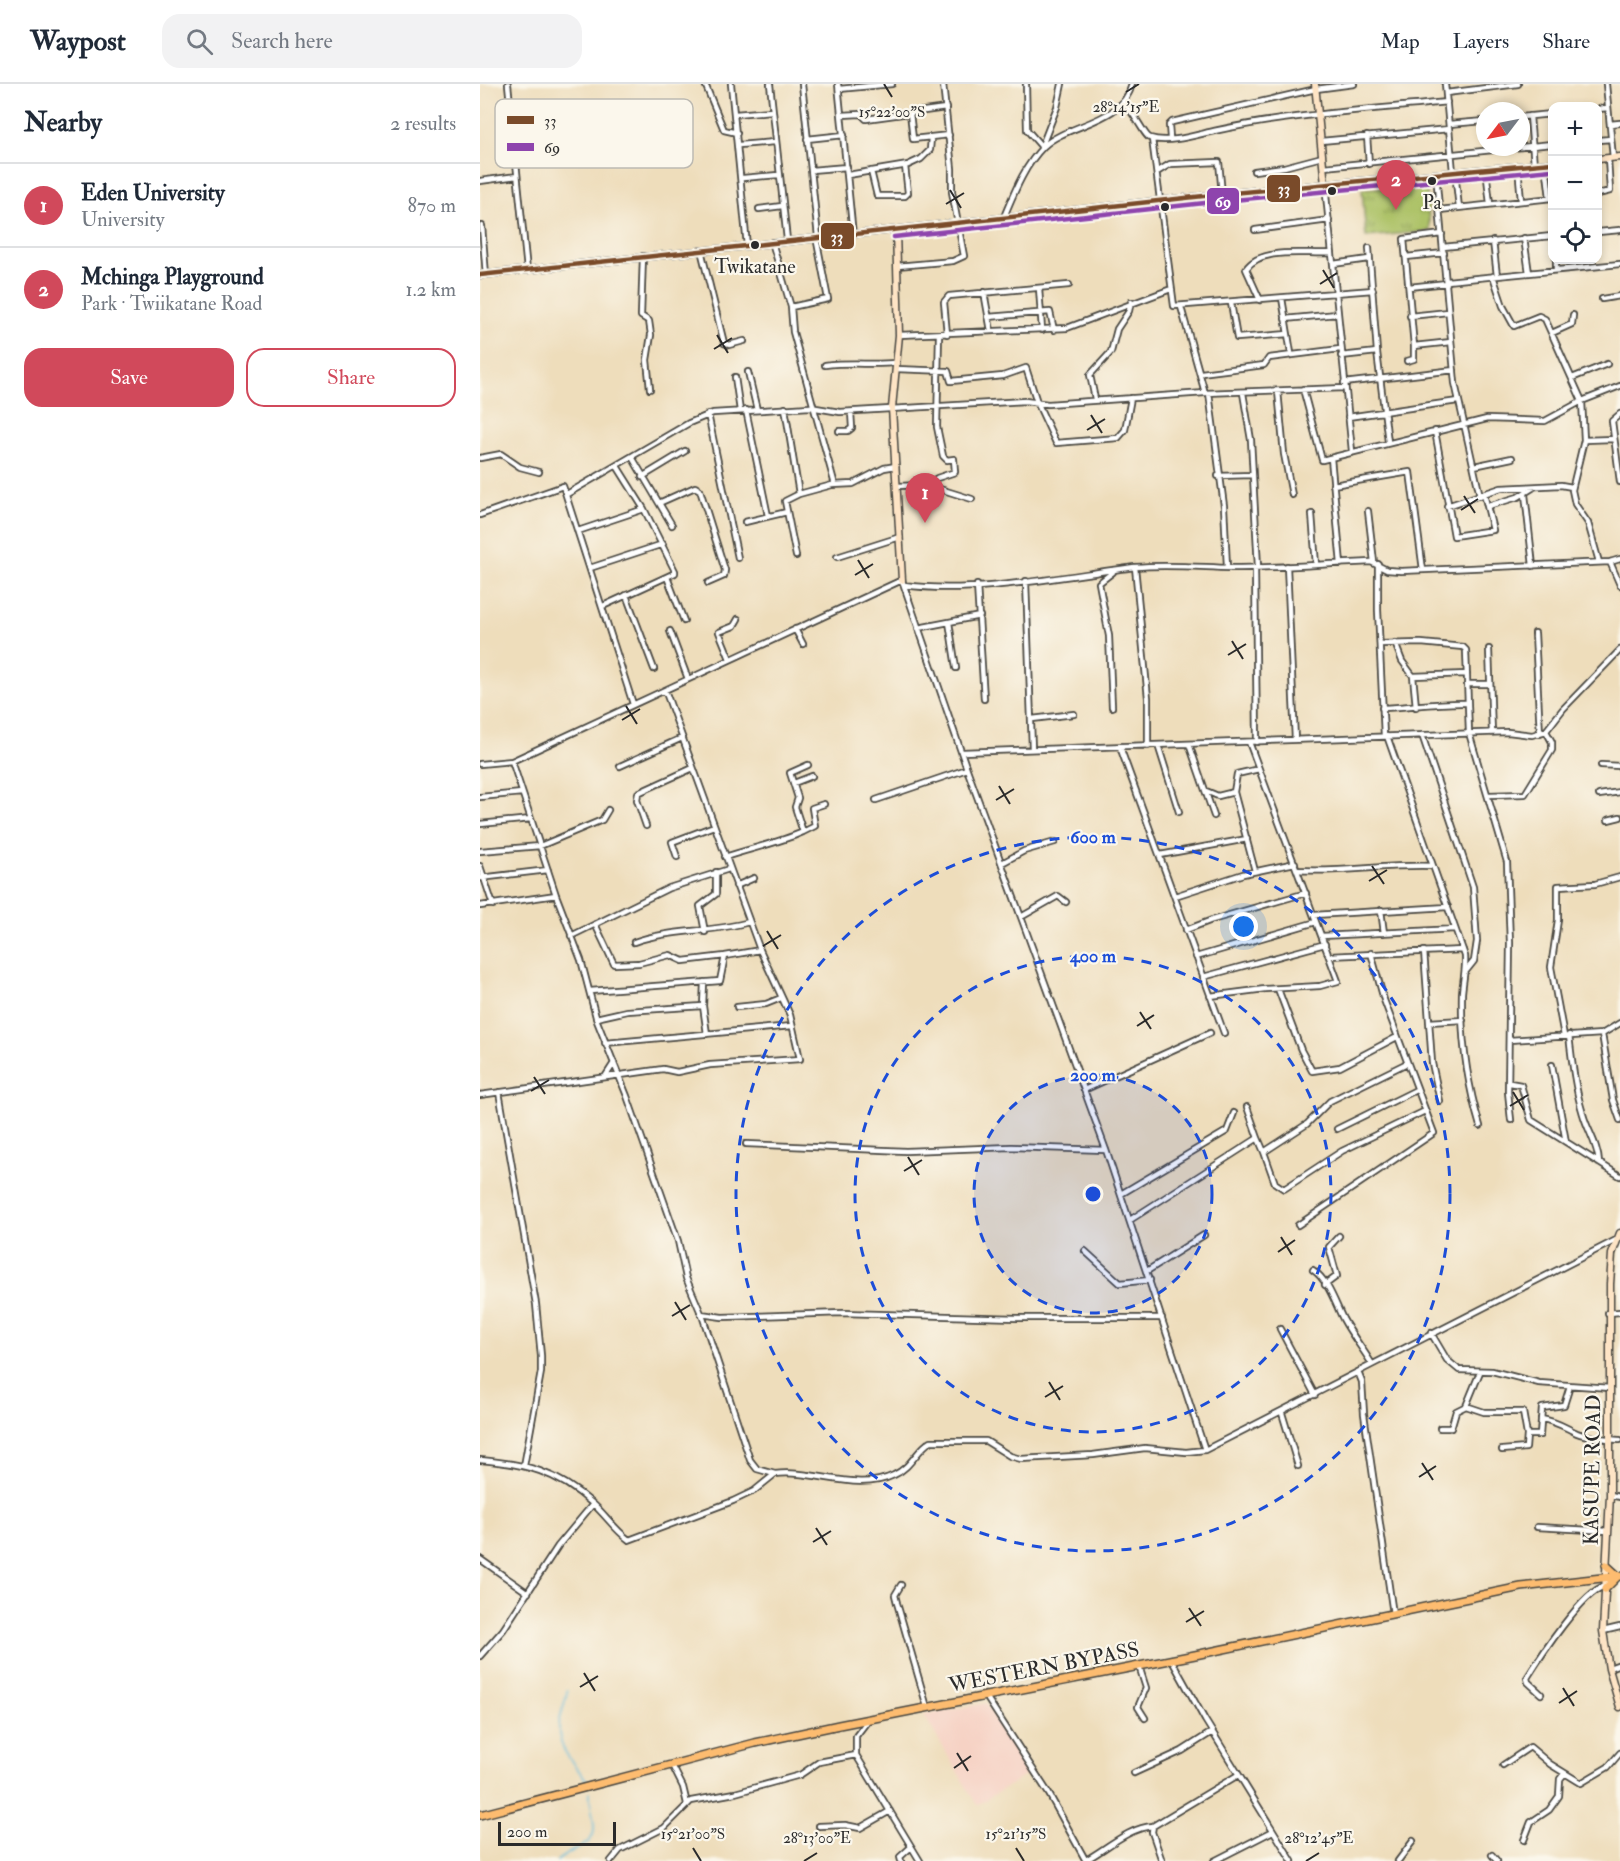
<!DOCTYPE html>
<meta charset="utf-8">
<style>
:root{--surface:#fff;--page:#f2f2f3;--text:#1f2937;--muted:#747a83;--line:#e0e1e3;--accent:#d1495b}
body{margin:0;font-family:"IM FELL Double Pica",serif;background:var(--page);color:var(--text)}
.controls{position:absolute;right:18px;top:18px;display:grid;overflow:hidden;border-radius:12px;box-shadow:0 3px 9px #0003}
.controls button{width:54px;height:54px;display:grid;place-items:center;padding:0;border:0;border-bottom:2px solid var(--line);background:var(--surface);color:var(--text);font:30px sans-serif}
.compass{position:absolute;left:996px;top:18px;width:54px;height:54px;border-radius:50%;background:var(--surface);box-shadow:0 3px 9px #0003;rotate:238deg}
.scale{position:absolute;left:18px;bottom:15px;width:118px;box-sizing:border-box;padding-left:6px;border:3px solid #2b2b2b;border-top:0;font-size:16px;line-height:21px;white-space:nowrap;color:#2b2b2b;-webkit-text-stroke:4px #fbf7ec;paint-order:stroke}
.you{position:absolute;left:764px;top:843px;width:21px;height:21px;margin:-15px;border:4px solid #fff;border-radius:50%;background:#1a73e8;box-shadow:0 0 0 9px #1a73e833}
.badge{display:grid;place-items:center;width:39px;height:39px;border-radius:50%;background:var(--accent);color:#fff;font-size:20px;font-weight:700}
.pin{position:absolute;translate:-50% -50px;filter:drop-shadow(0 2px 3px #0008)}
.pin::after{content:'';position:absolute;top:32px;width:21px;height:18px;background:inherit;clip-path:polygon(0 0,100% 0,50% 100%)}
.list{margin:0;padding:0;list-style:none}
h2{display:flex;justify-content:space-between;align-items:center;height:78px;margin:0;padding:0 24px;font-size:26px}
h2 small{font-size:20px;font-weight:400;color:var(--muted)}
.list li{display:grid;grid-template-columns:39px 1fr auto;gap:18px;align-items:center;box-sizing:border-box;height:84px;padding:0 24px;border-top:2px solid var(--line)}
.list b{display:block;font-size:22px;white-space:nowrap}
.list p{margin:0;font-size:20px;white-space:nowrap;color:var(--muted)}
.list em{font-size:20px;font-style:normal;color:var(--muted)}
.actions{display:flex;gap:12px;padding:18px 24px}
.actions a{flex:1;padding:14px 0;border:2px solid var(--accent);border-radius:18px;text-align:center;font-size:21px;color:var(--accent)}
.actions .main{background:var(--accent);color:#fff}
.icon{flex:none;width:33px;height:33px;fill:none;stroke:currentColor;stroke-width:2;stroke-linecap:round;stroke-linejoin:round}
.map{position:relative;flex:none;width:1140px;height:1777px;overflow:hidden}
header{display:flex;align-items:center;gap:36px;box-sizing:border-box;height:84px;padding:0 30px;background:var(--surface);border-bottom:2px solid var(--line)}
header strong{font-size:28px}
nav{display:flex;gap:33px;margin-inline-start:auto;font-size:21px}
.search{width:420px;height:54px;background:var(--page);display:flex;align-items:center;gap:15px;box-sizing:border-box;padding:0 21px;border-radius:18px;color:var(--muted);font-size:22px}
main{display:flex}
aside{flex:1;background:var(--surface)}
.map>svg:first-child{display:block}
</style>
<header>
<strong>Waypost</strong>
<div class="search"><svg class="icon" aria-label="search" viewBox="0 0 24 24"><circle cx="10" cy="10" r="6"/><path d="M15 15l6 6"/></svg>Search here</div>
<nav><a>Map</a><a>Layers</a><a>Share</a></nav>
</header>
<main>
<aside>
<h2>Nearby<small>2 results</small></h2>
<ul class="list">
<li><span class="badge">1</span><div><b>Eden University</b><p>University</p></div><em>870 m</em></li>
<li><span class="badge">2</span><div><b>Mchinga Playground</b><p>Park · Twiikatane Road</p></div><em>1.2 km</em></li>
</ul>
<div class="actions"><a class="main">Save</a><a>Share</a></div>
</aside>
<div class="map">
<svg width="1140" height="1777" viewBox="0 0 1140 1777">
<defs>
<pattern id="park-tufts" width="24" height="20" patternUnits="userSpaceOnUse" patternTransform="scale(1.5)"><rect width="24" height="20" fill="#adc267"/><path d="M3 7l-1-3M5 7V3M7 7l1-3M15 17l-1-3M17 17v-4M19 17l1-3" fill="none" stroke="#8d9e55"/></pattern>
</defs>
<rect width="100%" height="100%" fill="#fbf7ec"/>
<filter id="ink" filterUnits="userSpaceOnUse"><feTurbulence type="fractalNoise" baseFrequency=".0167" numOctaves="2"/><feDisplacementMap in="SourceGraphic" scale="12" xChannelSelector="R" yChannelSelector="G"/><feConvolveMatrix kernelMatrix="1 2 1 2 8 2 1 2 1" color-interpolation-filters="sRGB"/></filter>
<filter id="wash" filterUnits="userSpaceOnUse"><feTurbulence type="fractalNoise" baseFrequency=".008" numOctaves="4" result="noise"/><feDisplacementMap in="SourceGraphic" scale="24" xChannelSelector="R" yChannelSelector="G"/><feGaussianBlur stdDeviation="1.35" result="paint"/><feColorMatrix in="noise" values="0 0 0 0 0 0 0 0 0 0 0 0 0 0 0 0 0 1.4 0 .05"/><feComposite in="paint" operator="in"/></filter>
<g filter="url(#wash)">
<rect width="100%" height="100%" fill="#edb"/>
<path fill="#f6d2c4" d="M506,1619l44,70 -53,32 -53,-90z"/>
<path fill="url(#park-tufts)" stroke="#6c7649" stroke-width="1.5" d="M946,100l4,47 -64,6 -4,-48z"/>
<g fill="none" stroke-linecap="round" stroke-linejoin="round">
<path stroke="#5fbbdd" stroke-width="1.5" d="M87,1607c-1,10 -5,18 -7,28 -6,28 13,43 28,63
M77,1777c9,-8 20,-11 30,-18 15,-10 1,-36 3,-51"/>
</g>
</g>
<g filter="url(#ink)">
<g fill="none" stroke-linecap="round" stroke-linejoin="round">
<g stroke="#484641" stroke-width="8">
<path id="street" d="M28,0l19,186
M225,0l19,46 13,3
M251,0l16,162
M290,0l17,156
M322,0l16,153
M358,0l15,151
M546,0l1,46 14,16
M965,0l8,88
M1126,0l7,74
M359,5l53,-5
M966,9l72,-9
M643,19c12,9 21,33 27,35 18,6 46,-3 64,-7 77,-17 155,-21 233,-29
M1118,25l10,-1
M430,29l3,26 36,-4
M255,30l37,-3
M362,31l19,-1 5,5 80,-11
M1050,32l4,49
M1041,33l31,-3
M969,40l36,-3
M1130,40l10,-1
M887,52l2,28
M690,54l-1,-13 3,-3 144,-33 38,-5
M327,55l37,-4
M672,55l22,167 199,-16
M1118,56l13,-1
M841,57l128,-12
M259,61l36,-3
M561,64l16,-41 5,-23
M1066,80l4,34
M1038,82l3,35
M844,83l228,-23
M1006,85l4,35
M331,86l36,-3
M391,87l6,25h28l3,-3 -3,-27
M774,87l30,-4 38,-10
M677,88l13,-8 49,-2 3,32
M975,88l4,36
M956,90l19,209 25,113
M368,91l60,-10 13,-6 9,-9 1,-12
M263,94l35,-3
M0,97l37,-5
M845,101l27,266
M1118,110l12,-3 -2,-33
M279,125l23,-3
M959,126l113,-12
M523,135c11,-26 21,-53 41,-73 25,-23 79,-23 88,-62
M2,142l4,49
M775,146l74,-10
M1118,148l22,-2
M1044,154l5,35
M1013,157l4,35
M292,158l19,65 37,-8 -12,-62
M963,163l109,-11
M221,166l23,93 5,2 15,-4
M163,172l-2,60 8,5 2,14 -4,25 3,29
M926,173l38,-4
M853,180l36,-5
M417,182l56,-5 11,-5 -12,-64v-23l-9,-85
M1076,186v-10
M1013,192l10,30 11,20 25,-10 6,3 37,82 2,39 -12,50 3,14 13,19 11,39
M967,197l173,-17
M929,203l38,-4
M559,204l3,42
M504,208l7,39
M802,214l9,55
M1122,215l18,-3
M780,216l-14,-31c15,-23 61,-14 86,-16
M751,219l6,35 51,-4
M311,223l2,25 42,153
M701,223l24,86
M930,232l38,-4
M508,233l62,-5 4,18
M805,235l52,-5
M1072,249l20,-9 1,-9
M467,250l-3,-32 5,-6 120,-11
M419,251l168,-7 104,-39
M934,262l37,-4
M897,268l11,90
M861,272l36,-4 -8,-104
M927,277l7,-2v-13l-10,-107 38,-5
M345,281c24,-3 46,0 71,-2
M416,285l52,2 3,10 52,-5 23,-8 11,34 19,41 62,-5 7,-8 6,-32
M268,288l9,38
M721,289l63,-8 5,-7 71,-9
M255,293l5,34
M1092,294l35,-14
M864,299l110,-13
M823,305l19,71 165,-41 58,2 37,-20 38,-15
M798,307l6,63 8,41
M729,309l15,113 3,61
M763,309l8,47 7,127
M615,315l-5,-24 21,-23 6,-23 12,-18 2,-9
M305,324l14,86 33,-9 21,-1 31,-16 12,-2
M266,326l22,106
M228,330l30,144
M1140,330l-8,7 8,61
M868,333l110,-16
M359,347h9l4,-3 -1,-16
M955,347l19,105 39,-6 -9,-36
M1104,356l29,-1
M152,373l27,46 36,-16 5,3 25,80 -1,6 -16,7
M0,374l21,-4 19,13 19,5
M851,374l10,106
M994,382l38,-8
M738,392l34,-1
M162,393l43,-26
M447,401l10,-7 18,-6 -1,-13 -7,1 -4,-4 -6,-29 2,-93
M853,401l77,-13 13,98
M417,402l30,-1 45,14
M87,410l122,-71 24,-10 97,-6 30,5 185,-11 23,3 157,-11 140,-5
M1045,410l8,72
M179,419l13,22
M967,422l54,-18 60,-3 11,2
M1008,422l30,-9 16,-10
M888,427l6,51
M832,430l4,51
M0,431l83,-29 70,218
M265,438l42,-10
M98,447l66,-22
M316,472l-11,-55 14,-7
M357,473l63,-20
M1130,478l10,23
M898,480v46l6,126
M807,482l8,174
M655,483l13,131v48
M775,483l2,175
M110,484l73,-24
M187,493l17,44
M546,497l6,168
M424,501c70,10 160,-9 231,-18 32,-3 63,0 95,1 47,0 94,-4 141,-6l16,8 14,1 209,-9 10,-3
M497,501l7,114
M146,511l28,74
M123,522l72,-33v-2l-31,-62 -27,-43
M469,538l7,46
M438,544l62,-12
M315,545l8,15
M190,547l18,48
M1055,549l5,101
M915,559l7,18 11,15 3,31
M900,560l41,-1 42,4 3,3 3,83 38,129 3,81 -2,149 3,28
M1009,565l3,84
M250,575l-11,-27 15,-6 4,-7
M933,592l54,-2
M987,600h23
M632,623l-3,-71 -10,-53 14,-11
M902,624c28,-1 56,-6 85,-5
M552,635l42,-5
M942,651l51,152 4,54 -3,20 -8,10
M907,652l78,220c1,13 -2,24 -3,37 -1,45 5,90 18,133
M709,660l25,72
M678,661l21,67
M640,663l104,286
M482,668l546,-20 24,3 14,-4 17,-22 57,-59
M32,677l44,134 25,65 16,61 30,75 51,145 8,37 17,40 47,142 7,9 18,5
M0,680l32,-3 390,-181 65,189 139,381 99,300 411,-210
M1121,681l19,1
M140,682l62,-28
M314,699l18,-7
M726,707l12,5 16,-4
M1008,711l37,-1 27,-44v-8l-6,-11
M1119,711l21,-3
M0,713l42,-4
M396,716l91,-31
M1128,736l12,-3
M0,740l51,-5
M166,742l-9,-26 1,-7 55,-25
M323,748l12,-6 -3,-18 12,-4
M0,767l60,-5 62,-26 6,-10
M680,771l87,-16
M197,773l-5,-15 42,-16
M245,773c27,-9 53,-14 78,-25l-8,-25 3,-9 -8,-25 18,-8
M522,779l22,-12 31,-9
M0,782l13,39
M817,786c46,3 90,-6 136,-4
M775,787l-21,-79 3,-18 22,-5
M0,794l68,-8
M256,802l18,-8
M695,812l68,-22 52,-11
M0,822l76,-11
M901,826l3,23
M834,831l134,-8
M541,833l37,-21 8,6
M115,840l19,40 25,-1 31,-8 13,6 42,-5
M706,846l26,-10 94,-27
M225,848l-5,-26 16,-12v-22
M91,852l98,-48 60,-19
M842,852l133,-7
M154,858c35,-13 77,-9 115,-20
M944,867l8,112 8,38
M849,872l134,-6
M716,873l120,-35
M723,893l122,-33
M224,898l-1,24 4,28
M798,905l23,61 11,21 28,-4 57,-30
M110,907l130,-10 5,-25 35,-6
M730,912l55,-7 55,-3 18,-5 -89,-239
M257,923l29,-3 15,-6
M116,934l31,-7 76,-5
M949,938l34,-2
M1122,950l11,66 7,20
M1089,951c3,27 6,53 14,79 5,18 15,30 16,49
M1084,952l-13,-69 7,-47v-34l37,-2 25,-7
M1029,956l93,-6 18,-11
M125,959l187,-17
M1072,981l14,77
M125,993l9,-14
M1030,999l11,2 10,35 89,56
M604,1006l126,-57
M19,1008l37,212 5,52v16l-17,94
M0,1011l183,-26 14,3 33,-7 90,-6 -10,-44 -30,-65 -95,-260
M857,1045l79,-39
M778,1054l6,14 43,-28 23,-23 77,-38
M266,1060l160,7 105,-4 95,3
M784,1068l11,31 9,6 58,-38 83,-40
M641,1110l106,-63 7,-18
M650,1136l128,-82 -11,-31
M818,1141l136,-92 -50,-133 -13,-47
M605,1167l35,32 30,-3
M833,1186c15,10 22,33 30,49 8,15 20,30 29,45
M667,1187l57,-36
M845,1201l12,-9 -8,-29 10,-11
M1128,1229l12,-1
M221,1230l21,3 121,-4 174,5h145
M800,1245l35,66
M951,1249l16,27 12,10 33,1 47,12 71,5
M878,1288l4,10 2,32 29,200
M986,1322l14,-34
M802,1329l16,53
M1061,1335c15,2 23,8 36,14 13,5 29,6 43,7
M960,1344h11l5,-17 10,-5 18,6h39l4,23 -1,13 -24,2
M1047,1351h13l2,-27 22,-3 6,-19
M0,1376c46,4 76,11 112,43 13,11 22,26 37,37l104,-39 21,-10 21,-17c39,-5 82,19 119,1 17,-7 23,-26 37,-34h55l24,15 11,3 72,-4 52,-7 41,4 19,-2
M1130,1411l10,2
M1057,1443l71,4
M0,1475l48,34
M421,1501l-6,10 2,8 30,104
M1123,1547l17,-4
M0,1572l23,-26 55,-84 35,-42
M691,1575l34,61 87,141
M659,1582l7,22 -8,19 7,11
M1129,1584l11,-4
M1061,1610l-13,-12 -1,-4c13,-21 56,-87 78,-92
M505,1611l64,99 37,67
M389,1635l-13,17v19l64,106
M192,1681l11,22 4,17
M1023,1681l27,-18 20,17 31,19 27,-16 12,-14
M654,1689l48,-22 30,-19
M339,1742l26,-1 15,3 30,-17
M673,1742l-1,6 10,29
M1044,1756l7,-18 18,-12 10,-14 1,-17 4,-5
M1012,1771l5,6
M606,1776c20,-11 44,-33 67,-34l85,-51
M131,1777l9,-11 44,-22 27,-27 44,-8 65,-18 19,-13 37,-7
M421,1777l-1,-4 11,-10
M734,1777l59,-30
M918,1777l15,-20"/>
</g>
<g stroke="#484641" stroke-width="9">
<path id="secondary" d="M835,0l10,101
M1118,75l22,-2
M416,147l3,104 -7,73 10,172
M0,191l742,-81 330,-31
M1140,1149l-8,21 -2,30v211l-7,136 6,38 11,38"/>
</g>
<g stroke="#484641" stroke-width="10">
<path id="primary" d="M1125,1505l13,-13 -12,-11
M0,1731l275,-72 84,-18 356,-70 326,-68 99,-11"/>
</g>
<use href="#street" stroke="#fff" stroke-width="4.5"/>
<use href="#secondary" stroke="#fee4c5" stroke-width="6"/>
<use href="#primary" stroke="#fdbc6f" stroke-width="7"/>
<g stroke="#fbf7ec" stroke-width="9">
<path id="bus-1" d="M0,191l742,-81 330,-31"/>
</g>
<g stroke="#fbf7ec" stroke-width="9">
<path id="bus-2" d="M414,153l329,-36 329,-31"/>
</g>
<use href="#bus-1" stroke="#7a4b2a" stroke-width="4.5"/>
<use href="#bus-2" stroke="#8e44ad" stroke-width="4.5"/>
</g>
</g>
<path fill="none" stroke="#2b2b2b" stroke-width="2" d="M404,0l8,13M646,8l13,-8M470,106l11,18M466,120l18,-11M843,186l11,18M840,200l17,-11M237,251l11,18M234,265l18,-11M611,331l11,18M607,346l18,-11M984,412l11,17M981,426l17,-11M378,476l11,18M375,491l18,-11M752,557l11,18M748,571l18,-11M146,622l11,18M142,636l18,-11M519,702l11,18M516,716l18,-11M892,782l12,18M889,797l18,-11M287,847l11,18M283,862l18,-11M660,928l11,17M657,942l17,-11M54,993l11,17M51,1007l18,-11M1033,1008l11,18M1030,1022l18,-11M428,1073l11,18M424,1087l18,-11M801,1153l11,18M798,1168l17,-12M195,1218l11,18M192,1232l18,-11M569,1298l11,18M565,1313l18,-11M942,1379l11,17M939,1393l17,-11M336,1444l11,17M333,1458l18,-11M709,1524l12,18M706,1538l18,-11M104,1589l11,18M100,1603l18,-11M1083,1604l11,18M1079,1619l18,-12M477,1669l11,18M474,1684l17,-12M213,1764l8,13M536,1764l8,13M324,1777l13,-8M826,1777l13,-8"/>
<circle cx="613" cy="1110" r="119" fill="#1d4ed8" fill-opacity=".12"/>
<g fill="none" stroke="#1d4ed8" stroke-width="3" stroke-dasharray="10 8">
<circle cx="613" cy="1110" r="119"/>
<circle cx="613" cy="1110" r="238"/>
<circle cx="613" cy="1110" r="357"/>
</g>
<g fill="#2b2b2b" stroke="#fbf7ec" stroke-width="2">
<circle cx="952" cy="97" r="5"/>
<circle cx="852" cy="107" r="5"/>
<circle cx="685" cy="123" r="5"/>
<circle cx="275" cy="161" r="5"/>
</g>
<g text-anchor="middle" stroke-width="4.5" stroke-linejoin="round" paint-order="stroke">
<g font-size="20" fill="#2b2b2b" stroke="#fbf7ec">
<text x="952" y="125">Pa</text>
<text x="275" y="189">Twikatane</text>
</g>
<g font-size="21" fill="#2b2b2b" stroke="#fbf7ec">
<text transform="translate(1112 1386) rotate(-89)" y="7">KASUPE ROAD</text>
<text transform="translate(564 1583) rotate(-11)" y="7">WESTERN BYPASS</text>
</g>
</g>
<rect x="15" y="15" width="198" height="69" rx="9" fill="#fbf7ec" stroke="#bdbab2" stroke-width="1.5"/>
<rect x="27" y="32" width="27" height="8" fill="#7a4b2a"/>
<rect x="27" y="59" width="27" height="8" fill="#8e44ad"/>
<g font-size="16" fill="#2b2b2b">
<text x="64" y="42">33</text>
<text x="64" y="69">69</text>
</g>
<g font-size="15" text-anchor="middle" fill="#2b2b2b" stroke="#fbf7ec" stroke-width="4.5" stroke-linejoin="round" paint-order="stroke">
<text x="646" y="28">28°14'15"E</text>
<text x="412" y="33">15°22'00"S</text>
<text x="213" y="1755">15°21'00"S</text>
<text x="536" y="1755">15°21'15"S</text>
<text x="337" y="1759">28°13'00"E</text>
<text x="839" y="1759">28°12'45"E</text>
</g>
<circle cx="613" cy="1110" r="9" fill="#1d4ed8" stroke="#fbf7ec" stroke-width="3"/>
<g font-size="18" text-anchor="middle" font-weight="bold" fill="#1d4ed8" stroke="#fbf7ec" stroke-width="4.5" stroke-linejoin="round" paint-order="stroke">
<text x="613" y="759">600 m</text>
<text x="613" y="878">400 m</text>
<text x="613" y="997">200 m</text>
</g>
<g stroke="#fbf7ec" stroke-width="2">
<rect x="786" y="90" width="35" height="29" rx="6" fill="#7a4b2a"/>
<rect x="726" y="103" width="34" height="28" rx="6" fill="#8e44ad"/>
<rect x="340" y="138" width="35" height="28" rx="6" fill="#7a4b2a"/>
</g>
<g font-size="16" text-anchor="middle" font-weight="bold" fill="#fff">
<text x="804" y="110">33</text>
<text x="743" y="123">69</text>
<text x="357" y="158">33</text>
</g>
</svg>
<div class="controls">
<button>+</button>
<button>−</button>
<button><svg class="icon" aria-label="locate" viewBox="0 0 24 24"><circle cx="12" cy="12" r="6"/><path d="M12 2v4M12 18v4M2 12h4M18 12h4"/></svg></button>
</div>
<svg class="compass" viewBox="-18 -18 36 36"><path d="M0-13l5 13h-10z" fill="#e53935"/><path d="M0 13l5-13h-10z" fill="#747a83"/></svg>
<div class="scale">200 m</div>
<div class="you"></div>
<div class="pin badge" style="left:445px;top:439px">1</div>
<div class="pin badge" style="left:916px;top:126px">2</div>
</div>
</main>
